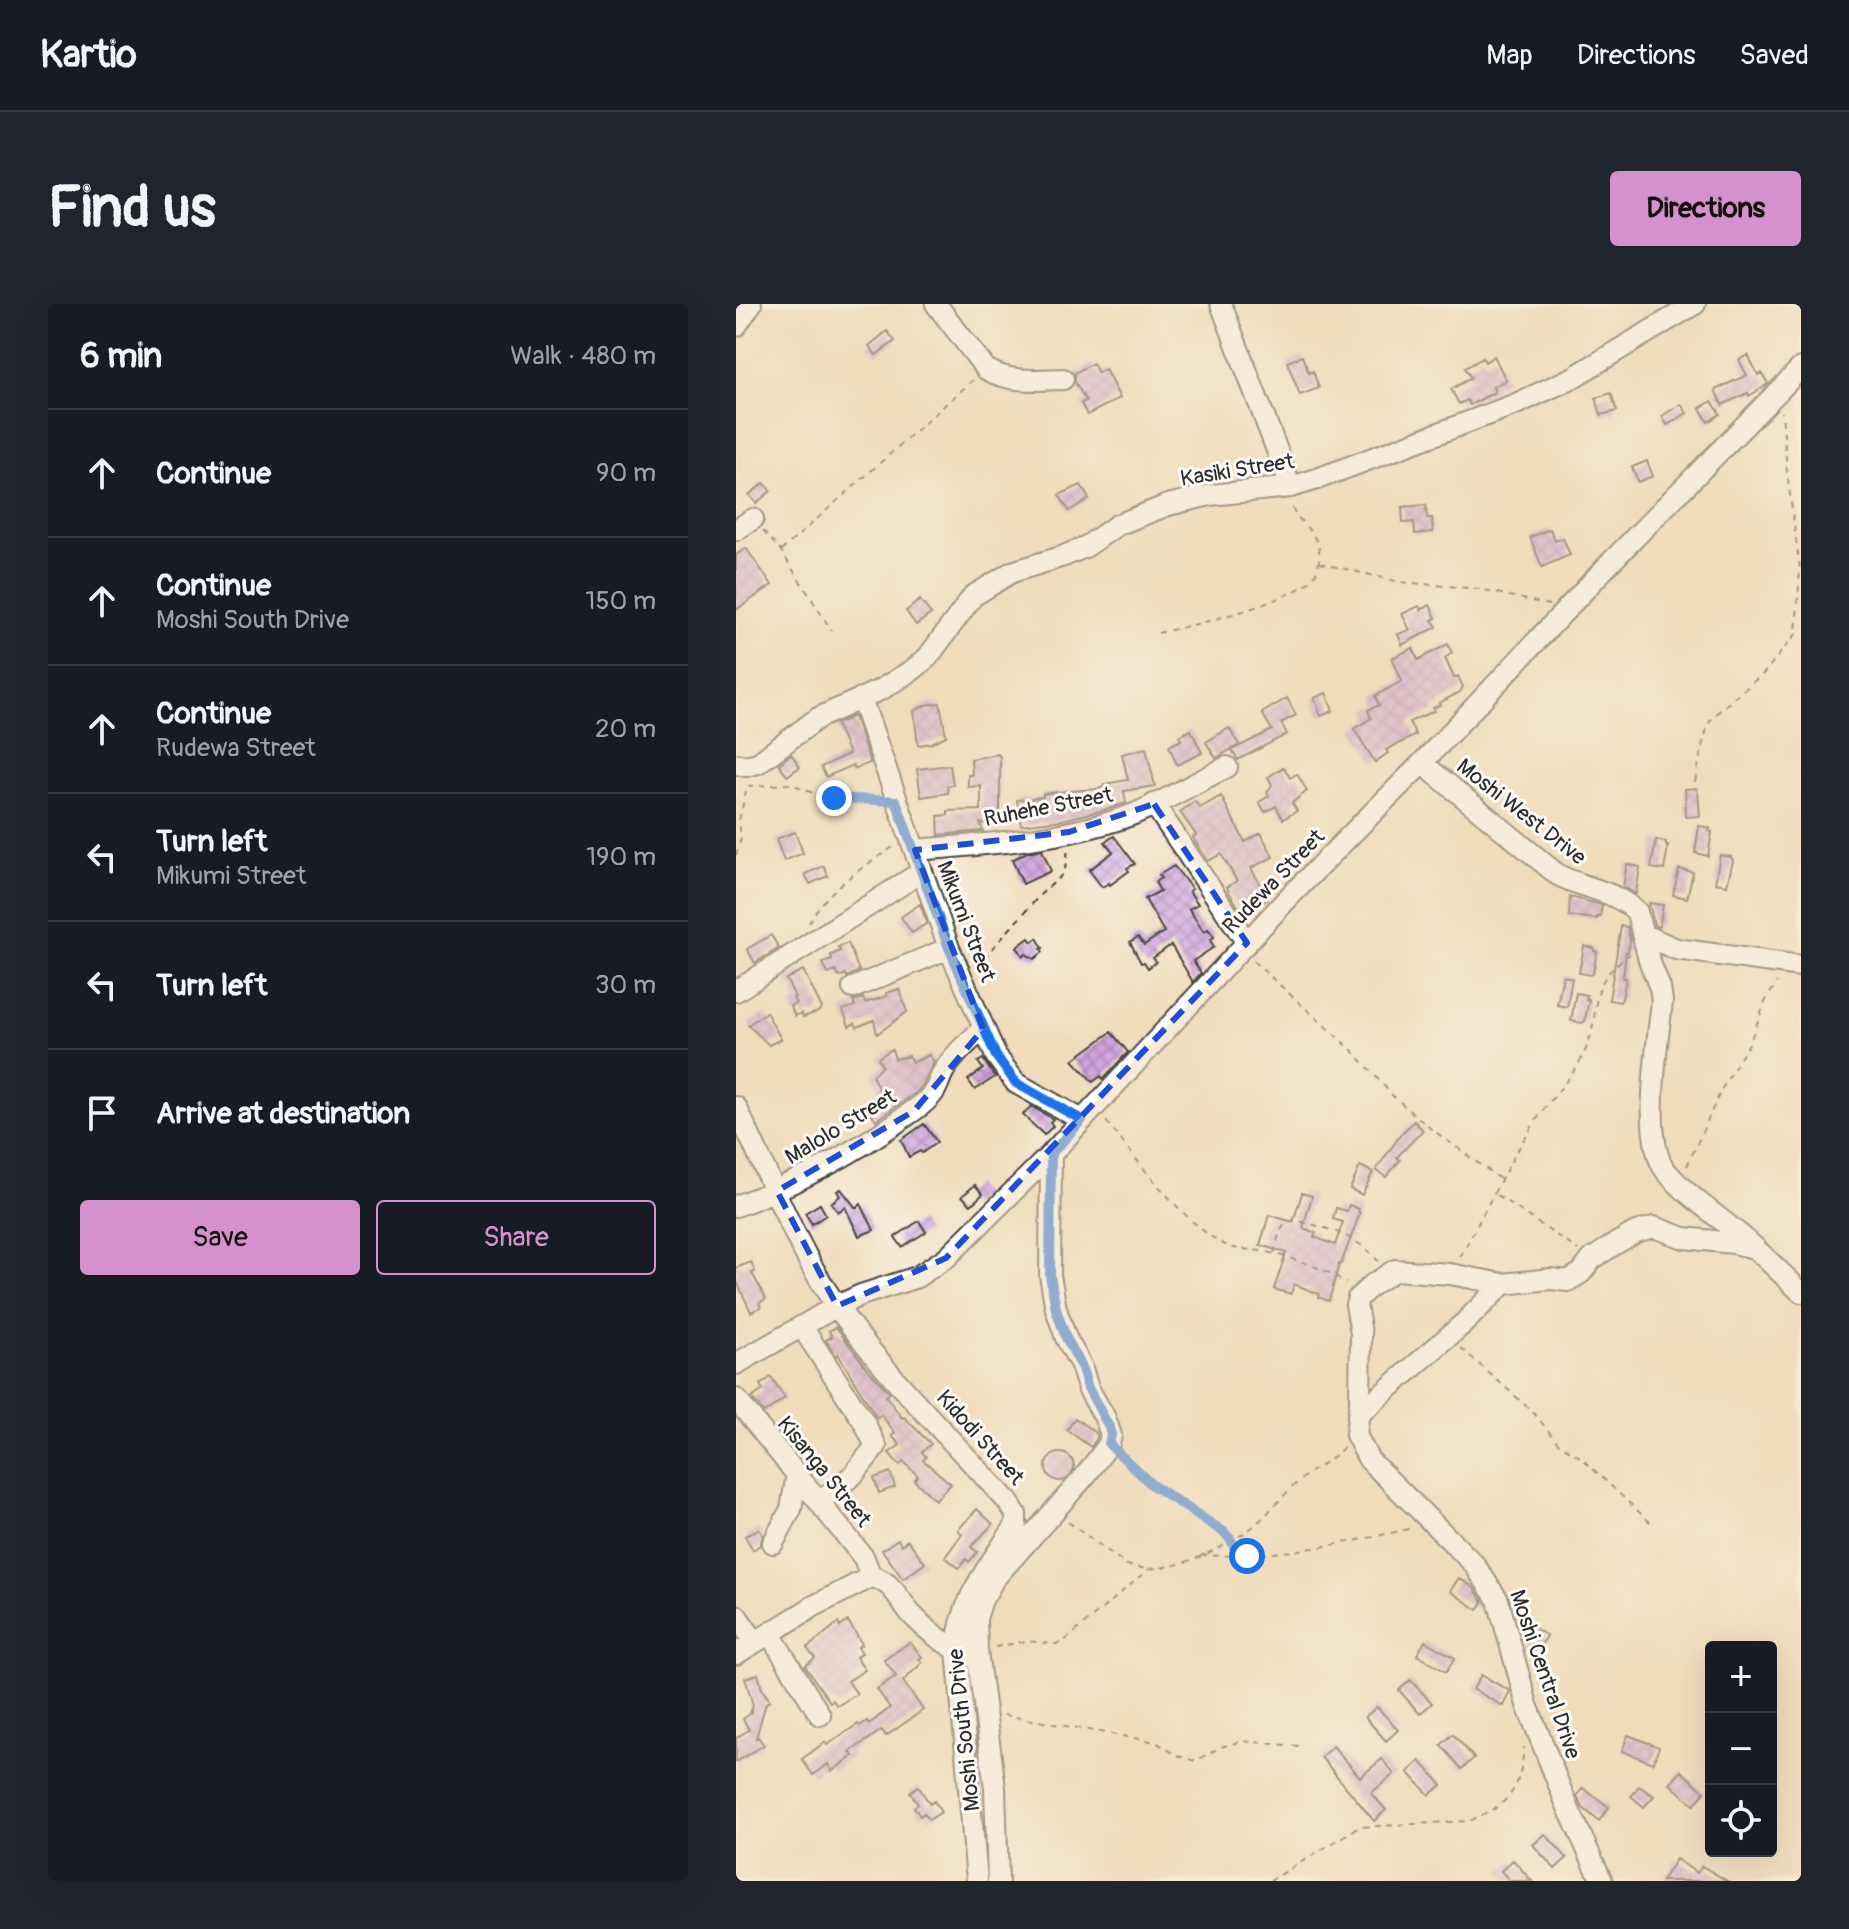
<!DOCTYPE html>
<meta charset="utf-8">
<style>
:root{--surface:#171b24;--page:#20242c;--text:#f1f3f6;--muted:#9ea1a6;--line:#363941;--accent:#d690ce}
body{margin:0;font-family:Pangolin,sans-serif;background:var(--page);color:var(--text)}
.controls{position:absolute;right:24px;bottom:24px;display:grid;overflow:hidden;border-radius:8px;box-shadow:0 8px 32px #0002}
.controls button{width:72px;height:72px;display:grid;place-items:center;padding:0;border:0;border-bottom:2px solid var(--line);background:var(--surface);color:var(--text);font:40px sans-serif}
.stop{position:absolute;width:24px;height:24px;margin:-18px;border:6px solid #1a73e8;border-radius:50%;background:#fff}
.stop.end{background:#1a73e8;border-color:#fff;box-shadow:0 2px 8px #0008}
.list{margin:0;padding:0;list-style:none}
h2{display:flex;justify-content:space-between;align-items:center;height:104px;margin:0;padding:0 32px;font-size:34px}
h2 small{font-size:26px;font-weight:400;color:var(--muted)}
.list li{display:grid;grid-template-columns:52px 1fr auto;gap:24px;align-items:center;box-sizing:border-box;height:128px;padding:0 32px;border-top:2px solid var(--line)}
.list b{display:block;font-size:30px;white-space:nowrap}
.list p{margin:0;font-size:26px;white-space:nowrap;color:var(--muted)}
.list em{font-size:26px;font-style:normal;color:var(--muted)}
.actions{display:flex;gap:16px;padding:24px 32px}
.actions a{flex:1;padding:18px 0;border:2px solid var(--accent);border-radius:8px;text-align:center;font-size:28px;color:var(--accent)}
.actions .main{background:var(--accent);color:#111}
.icon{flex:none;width:44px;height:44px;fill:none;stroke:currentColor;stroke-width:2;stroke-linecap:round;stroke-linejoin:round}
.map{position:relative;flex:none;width:1065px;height:1577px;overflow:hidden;border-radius:8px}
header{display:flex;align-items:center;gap:48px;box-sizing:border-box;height:112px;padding:0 40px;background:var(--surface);border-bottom:2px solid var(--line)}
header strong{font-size:38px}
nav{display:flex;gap:44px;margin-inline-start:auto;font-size:28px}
.intro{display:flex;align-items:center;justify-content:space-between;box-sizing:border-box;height:192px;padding:0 48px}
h1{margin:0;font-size:56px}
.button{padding:20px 36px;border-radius:8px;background:var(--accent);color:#111;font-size:28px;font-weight:700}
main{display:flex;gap:48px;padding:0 48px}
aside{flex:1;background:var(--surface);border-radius:8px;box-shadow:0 8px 32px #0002}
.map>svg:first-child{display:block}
</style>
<header>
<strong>Kartio</strong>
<nav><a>Map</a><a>Directions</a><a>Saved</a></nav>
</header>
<div class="intro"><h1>Find us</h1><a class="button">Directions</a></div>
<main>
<aside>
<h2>6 min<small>Walk · 480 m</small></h2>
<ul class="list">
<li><svg class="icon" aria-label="ahead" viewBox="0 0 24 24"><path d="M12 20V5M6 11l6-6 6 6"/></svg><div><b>Continue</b></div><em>90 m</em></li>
<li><svg class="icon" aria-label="ahead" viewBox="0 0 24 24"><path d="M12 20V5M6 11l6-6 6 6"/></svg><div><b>Continue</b><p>Moshi South Drive</p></div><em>150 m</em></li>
<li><svg class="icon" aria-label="ahead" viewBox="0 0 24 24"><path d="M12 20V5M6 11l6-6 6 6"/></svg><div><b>Continue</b><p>Rudewa Street</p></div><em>20 m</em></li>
<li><svg class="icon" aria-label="left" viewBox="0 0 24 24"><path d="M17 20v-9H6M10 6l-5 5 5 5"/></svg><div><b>Turn left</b><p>Mikumi Street</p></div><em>190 m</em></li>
<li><svg class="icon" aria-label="left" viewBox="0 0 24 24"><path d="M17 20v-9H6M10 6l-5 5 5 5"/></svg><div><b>Turn left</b></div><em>30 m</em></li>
<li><svg class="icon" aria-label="arrive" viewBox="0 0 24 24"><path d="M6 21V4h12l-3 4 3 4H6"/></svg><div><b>Arrive at destination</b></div></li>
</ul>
<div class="actions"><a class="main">Save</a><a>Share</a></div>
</aside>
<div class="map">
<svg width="1065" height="1577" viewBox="0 0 1065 1577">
<defs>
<pattern id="building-cross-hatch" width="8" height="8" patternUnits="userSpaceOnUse" patternTransform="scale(2)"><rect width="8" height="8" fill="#cfa0dd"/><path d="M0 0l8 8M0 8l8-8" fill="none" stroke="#a883b3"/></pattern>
</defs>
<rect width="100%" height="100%" fill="#fdfcf7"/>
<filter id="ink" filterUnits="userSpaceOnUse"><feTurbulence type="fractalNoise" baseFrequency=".0125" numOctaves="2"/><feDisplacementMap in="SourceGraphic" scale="16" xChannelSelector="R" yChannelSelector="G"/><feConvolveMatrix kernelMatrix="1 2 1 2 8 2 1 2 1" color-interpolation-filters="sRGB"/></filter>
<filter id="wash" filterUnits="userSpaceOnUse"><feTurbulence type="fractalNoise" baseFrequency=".006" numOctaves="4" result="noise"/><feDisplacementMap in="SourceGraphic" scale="32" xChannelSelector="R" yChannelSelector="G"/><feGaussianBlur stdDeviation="1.8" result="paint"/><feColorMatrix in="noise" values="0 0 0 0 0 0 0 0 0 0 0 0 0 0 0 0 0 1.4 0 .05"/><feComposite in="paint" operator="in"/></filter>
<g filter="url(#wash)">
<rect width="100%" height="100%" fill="#f1dcbc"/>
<g id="blocks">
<path fill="url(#building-cross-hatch)" d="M151,27l8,10 -19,14 -7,-9z
M1012,51l10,20 4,-2 6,11 -19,12 -1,-3 -26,12 -7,-15 32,-15 -8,-15z
M566,52l7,17 4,-2 6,17 -19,7 -13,-33z
M758,52l12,24 -13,7 2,5 -25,13 -3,-5 -8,4 -8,-15 20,-11 -6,-10 18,-10 2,4z
M357,59l5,10 7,-4 15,29 -33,17 -6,-12 5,-2 -11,-19v-9z
M875,89l6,18 -16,4 -5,-17z
M976,97l8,13 -12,8 -8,-14z
M945,100l6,9 -20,12 -5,-9z
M911,157l6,15 -15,6 -6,-15z
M28,179l7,8 -15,12 -7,-8z
M345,181l8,14 -20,12 -10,-16z
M690,201l1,13h5l1,14 -18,2 -1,-12 -11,1 -1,-16z
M814,225l5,12 8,-3 7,17 -28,12 -12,-30z
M10,244l26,37 -36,25v-55z
M184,296l11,14 -15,11 -10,-14z
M694,301l6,13 -4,2 5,7 -35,18 -4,-11 12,-4 -8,-16 17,-8 2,4z
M712,340l4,9 -7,5 9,20 4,-2 5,11 -3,5 -21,11 1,2 -7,3 1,3 -25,11 7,13 -30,15 2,3 -13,9 -21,-33 17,-11 -3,-8 11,-5 -4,-9 27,-15 -10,-23 21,-10 5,12z
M590,389l7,18 -12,5 -7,-18z
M551,394l9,17 -15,8 6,11 -49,26 -6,-10 40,-20 -10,-17z
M204,399l6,33 -14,7 -14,2 -4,-34 11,-6z
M118,412l16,47 -16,6 -1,-4 -27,12 -5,-10 28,-13 -13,-30z
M493,424l10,17 -23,13 -10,-16z
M455,426l11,23 -25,12 -8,-19 12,-6 -2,-4z
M410,444l9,38 -31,5 2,12 -22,7 -42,10 -41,5 -4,-25 26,-3v-3l15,-2 38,-3 8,-2v-3l24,-4 -6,-26z
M55,450l9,13 -13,9 -8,-12z
M262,450l2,3v67l-20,-1 3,8 -44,4 -1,-19 10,-1v-4l33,-1v-24l-13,1v-12h4l-1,-16z
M214,461l3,20 -6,1 1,7 -27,4 -4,-28z
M548,463l6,11 7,-4 10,17 -15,12 5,8 -14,8 -7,-13 -11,6 -6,-10 10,-6 -2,-4 5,-7 -4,-8z
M960,484l2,4 2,24 -14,1 -1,-28z
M485,492l24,46 16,-9 12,24 -22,11 17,31 -19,13 -4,-7 -6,3 -10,-16 -2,-5 10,-6 -16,-27 -13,7 -13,-20 -2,-4 3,-2 -16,-23 15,-11 5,7z
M963,522l11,2 -1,3 3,1 -4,24 -13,-3z
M59,528l8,21 -19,8 -8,-22z
M378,532l21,28 -8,4 2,3 -19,14 -1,-2 -7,4 -13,-17 24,-18 -8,-10z
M920,536l10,2v4h2l-4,24 -13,-2z
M306,546l9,21 -28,13 -11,-24 15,-8z
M984,551l11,2 2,4 -6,24 -12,-2z
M891,560l13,3 -4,27 -13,-7z
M88,562l4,10 -18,8 -5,-10z
M438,562l18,23 -3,2 9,13 -9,5 15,23 4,-3 6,8 -4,3 4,7 -21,14 8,12 -8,9 -22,-37 -18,13 3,4 -8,6 -4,-6 -3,1 -11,-21 8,-5 6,8 20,-13 -19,-33 15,-8 -5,-9 6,-4 -2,-3z
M943,565l14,3 -6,26 -14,-3z
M834,593l32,8 -2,12h-3v2l-28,-3z
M913,599l14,2 -4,22 -5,-2z
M184,600l7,19 -15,10 -11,-16z
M885,622l6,1 3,12 -2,13h-2l-3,26h3l-4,21 -2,3 -11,-2z
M35,631l8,13 -24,15 -8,-14z
M293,634l3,4 5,-4 6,10 -2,1 2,3 -9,7 -8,-5 -3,2 -6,-9z
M112,639l11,28 -12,6 -1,-3 -7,3 -3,-6 -8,3 -5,-11 9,-3 -1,-5 9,-4 -2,-4z
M848,642l10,2v3l3,1 -4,21 -3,2 -11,-2z
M67,666l19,38 -4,4 -15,5 -2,-4 -6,3 -5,-10 6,-3 -3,-5 2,-1 -9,-18z
M827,672l9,2 -5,29 -10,-2z
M163,685l8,23 -30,22 -3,-14 -17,7 -2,-4 -6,3 -6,-16 12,-4 -2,-5 10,-3 2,5 22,-7 -1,-3z
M840,689l11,2 -1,4h3l-4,22 -3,2 -11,-2z
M30,708l15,27 -12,6 -21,-20z
M375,728l17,20 -25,27 -2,-3 -8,6 -20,-22z
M156,745l3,10 14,-3 3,7 17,-8 5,7 -10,21 -7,9 -41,28 -11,-16 16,-11 -9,-17 10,-10 -4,-8z
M247,755l12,18 -20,13 -7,-10 15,-11 -5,-7z
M295,802l22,13 -3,3 3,4 -9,9 -21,-20z
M678,817l9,9 -26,27 3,3 -14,17 -10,-7 25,-36z
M188,820l13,18 -15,11 -2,-2 -11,6 -8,-17z
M624,862l13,6 -11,23 -12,-6z
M239,881l8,9 -12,11 -9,-9z
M105,885l15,19 5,-4 13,26 -15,6 -14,-29 -7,5 -7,-9 9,-7 -3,-5z
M566,889l10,3 -9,32 13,5 -2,4 21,8 8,-23 -10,-3 3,-11 11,3 2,-6 10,4 -1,3 2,1 -19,51h-2l-10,37 -11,-4 1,-3 -25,-10 -3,10 -17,-5 12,-36 -26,-8 9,-30 24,7z
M84,900l6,11 -14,9 -7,-11z
M183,917l7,11 -24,15 -7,-10z
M15,958l4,10 -3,1 14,26 -7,4 2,4 -10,5 -15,-32v-12z
M100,1023l33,44 21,22 -4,3 16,22 2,-1 27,27 -9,8 4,5 -3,3 28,24 -16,16 -21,-20 4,-4 -14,-14 -5,3 -10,-12 11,-8 -8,-9 3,-3 -14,-18 -4,3 -39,-64 -2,2 -10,-16 6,-3 -3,-6z
M35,1073l14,21 -21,15 -12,-15 11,-8 -3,-5z
M339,1114l22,16v4l-6,9 -24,-17z
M310 1163a14 14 0 1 1 28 0a14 14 0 1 1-28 0Z
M154,1168l5,15 -16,6 -5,-15z
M241,1205l16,15 -22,23 6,5 -8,10 -3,-3 -7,9 -14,-11 17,-23 -4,-4z
M23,1225l4,6 -3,10 -7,5 -8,-14z
M162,1235l3,6 7,-5 17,23 -22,16 -21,-29z
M723,1274l15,10 9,14 -5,8 -28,-19z
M783,1314l28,18 -9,14 -16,-11 -5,-18z
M112,1317l14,23 -4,3 4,6 -6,4 9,13 -17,11 9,13 -20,12 -4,-6 -3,2 -25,-36 10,-8 -8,-10 31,-25 2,4z
M689,1337l30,17 -9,14 -29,-17z
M174,1338l12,15 -3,2 3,4 -19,18 20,29 -37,26 -4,-6 -32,22 3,4 -21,15 -4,-7 -15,11 -11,-16 23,-17 2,3 31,-21 2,2 7,-5 2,3 21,-16 -13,-19 19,-13 -12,-16z
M22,1370l4,15 8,12 -4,2 -10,35 2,-1 6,8 -28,17v-24l13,-8 -6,-11 7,-5 3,-9 -8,-27z
M745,1371l29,16 -7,15 -30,-17z
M674,1376l22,23 -12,11 -21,-24z
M641,1403l21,23 -12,11 -21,-24z
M717,1430l21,24 -12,11 -21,-24z
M892,1431l31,12 -6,16 -31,-12z
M597,1442l27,31 22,-18 12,15 -23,19 15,17 -12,11 -53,-64z
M684,1457l22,24 -13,10 -21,-23z
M945,1467l24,21 -11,13 -24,-21z
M182,1482l12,18 4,-3 7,11 -12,8 -5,-7 -4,3 -6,-9 4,-3 -8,-12z
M903,1482l15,10 -10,11 -13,-11z
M847,1484l26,19 -10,14 -16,-13 -6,-12z
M809,1530l22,24 -12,11 -22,-24z
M940,1555l21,14 5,-7 25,15h-65z
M777,1556l19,21h-22l-9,-10z"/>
</g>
</g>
<g filter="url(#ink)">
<use href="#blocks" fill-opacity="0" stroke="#494641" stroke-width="2"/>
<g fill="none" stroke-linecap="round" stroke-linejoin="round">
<g stroke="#494641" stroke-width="24">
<path id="minor" d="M200,0l50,65c23,14 51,11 77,10
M485,0l70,183
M0,22l15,-22
M0,226l17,-11
M125,394l88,250 47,108 20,27 66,37
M686,459l136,112c27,14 56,15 79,37l12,48 11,28 2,13c-4,40 -21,140 4,170 25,30 61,50 89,77
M0,460l10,2 12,-3 60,-45 64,-29 32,-20 14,-12 45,-61 39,-24 52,-16 23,-10 30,-21 51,-20 42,-10 81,-8 26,-8 199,-75 56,-26 123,-74
M418,500l93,139
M179,546c72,-6 151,-10 219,-36 32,-13 62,-32 93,-47
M906,630l34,15 125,17
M117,684l96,-40
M0,687l185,-119
M0,803c31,63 60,141 100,198 48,69 116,135 173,198l7,11v11c-26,40 -57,76 -59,125l20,231
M0,902c57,-21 109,-48 160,-83 12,-9 29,-18 38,-31 5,-7 6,-16 11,-23 10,-16 24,-27 38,-40
M66,1023l62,95 12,24 -23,29 -32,26
M0,1060l101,-58 24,-11 56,-18 29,-19 105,-104 238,-257 133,-134 186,-198 193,-197
M0,1095l128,159 7,19
M622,1111l106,-92 39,-39
M37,1239l18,-34 6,-35
M0,1311l19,27
M34,1330l50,81
M0,1350l78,-48 57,-29c21,3 28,23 41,38 13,14 28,25 45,35
M262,1577l-3,-93 -18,-137 -1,-33 6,-18 12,-21 91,-103 24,-32 2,-9 -6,-17 -17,-30 -7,-23 -15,-27 -10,-29 -6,-34 1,-121
M866,1577l-33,-71 -42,-105 -29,-105 -24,-36 -105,-104 -13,-25 4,-34 1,-68 -5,-28 2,-7 14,-13 23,-15 55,4 53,10 48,-5 17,2 13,-8 11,-14 23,-15 21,-12 18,-5 30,11 49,5 22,5 46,44"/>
</g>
<path stroke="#494641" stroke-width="2" stroke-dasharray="6 6" stroke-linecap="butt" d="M27,227l18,20 51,80
M45,247l192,-171
M584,259l80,19 80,7 69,16
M422,329c36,-8 127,-29 153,-53 7,-6 9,-20 8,-29 -1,-19 -23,-29 -28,-47
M959,478l9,-44 6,-17 10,-11 44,-37 32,-39 4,-65 -13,-97 -5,-60
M12,482l44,-2 23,10 19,4 44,2
M0,551l5,-17 -2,-18 8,-32
M73,619c17,-34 56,-57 87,-78
M517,657l100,90 40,45 37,32 73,53
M240,663l65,-73 19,-17 5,-8 3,-20
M370,817c26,33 85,112 124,126 8,3 16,2 24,3 25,3 73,18 92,33
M951,862l34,-76 29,-48 15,-40 12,-20
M761,891l81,55
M538,949c4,-12 5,-31 20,-33 33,8 61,14 84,41
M724,953c24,-43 45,-89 72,-130 16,-27 40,-47 53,-76 19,-43 -2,-65 45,-97
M725,1044l72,64 26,32 21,13 72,67
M384,1152l32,29 72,47 7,8 7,16
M332,1218l59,43c38,13 92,-14 123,-36 18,-14 32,-33 49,-48 14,-12 31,-20 45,-34
M465,1251c66,4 146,-11 211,-27
M259,1343l32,-6 29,3 6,-1 87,-74
M268,1411l152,27 20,13 19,6 26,-14 20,-6 57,5
M534,1577l89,-54 110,-6c42,-17 51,-31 55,-74"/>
<use href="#minor" stroke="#fff" stroke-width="20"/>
</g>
</g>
<g fill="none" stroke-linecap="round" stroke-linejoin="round" filter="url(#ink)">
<path stroke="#1a73e8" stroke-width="10" d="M98,494l62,3 53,147 47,108 20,27 66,37 -31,34 -1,121 6,34 10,29 15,27 7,23 21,39 2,8 -2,9 43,41 72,47 7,8 7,16h9"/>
</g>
<path d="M0 0H1065V1577H0ZM418,500l93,139 -301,315 -109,48 -60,-115 137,-80 69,-82 -68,-179 154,-18z" fill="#f1dcbc" fill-opacity=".55" fill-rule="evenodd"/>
<path fill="none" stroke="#1d4ed8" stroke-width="6" stroke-dasharray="16 10" stroke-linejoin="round" d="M418,500l93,139 -301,315 -109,48 -60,-115 137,-80 69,-82 -68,-179 154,-18z"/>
<g text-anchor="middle" stroke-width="6" stroke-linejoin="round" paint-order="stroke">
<g font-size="22" fill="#2b2b2b" stroke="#fdfcf7">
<text transform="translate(501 165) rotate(-9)" y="8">Kasiki Street</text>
<text transform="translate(312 502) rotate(-11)" y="8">Ruhehe Street</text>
<text transform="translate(786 507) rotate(38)" y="8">Moshi West Drive</text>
<text transform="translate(537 577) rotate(-46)" y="8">Rudewa Street</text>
<text transform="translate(231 617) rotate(69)" y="8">Mikumi Street</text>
<text transform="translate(104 822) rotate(-31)" y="8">Malolo Street</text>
<text transform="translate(245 1133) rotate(48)" y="8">Kidodi Street</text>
<text transform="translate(89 1167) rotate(51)" y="8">Kisanga Street</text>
<text transform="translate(810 1370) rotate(71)" y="8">Moshi Central Drive</text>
<text transform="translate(227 1426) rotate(-96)" y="8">Moshi South Drive</text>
</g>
</g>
</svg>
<div class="controls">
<button>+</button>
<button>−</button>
<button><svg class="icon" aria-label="locate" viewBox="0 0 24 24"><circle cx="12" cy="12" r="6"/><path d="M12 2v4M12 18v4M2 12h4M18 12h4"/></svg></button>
</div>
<div class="stop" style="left:511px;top:1252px"></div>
<div class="stop end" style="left:98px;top:494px"></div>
</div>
</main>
